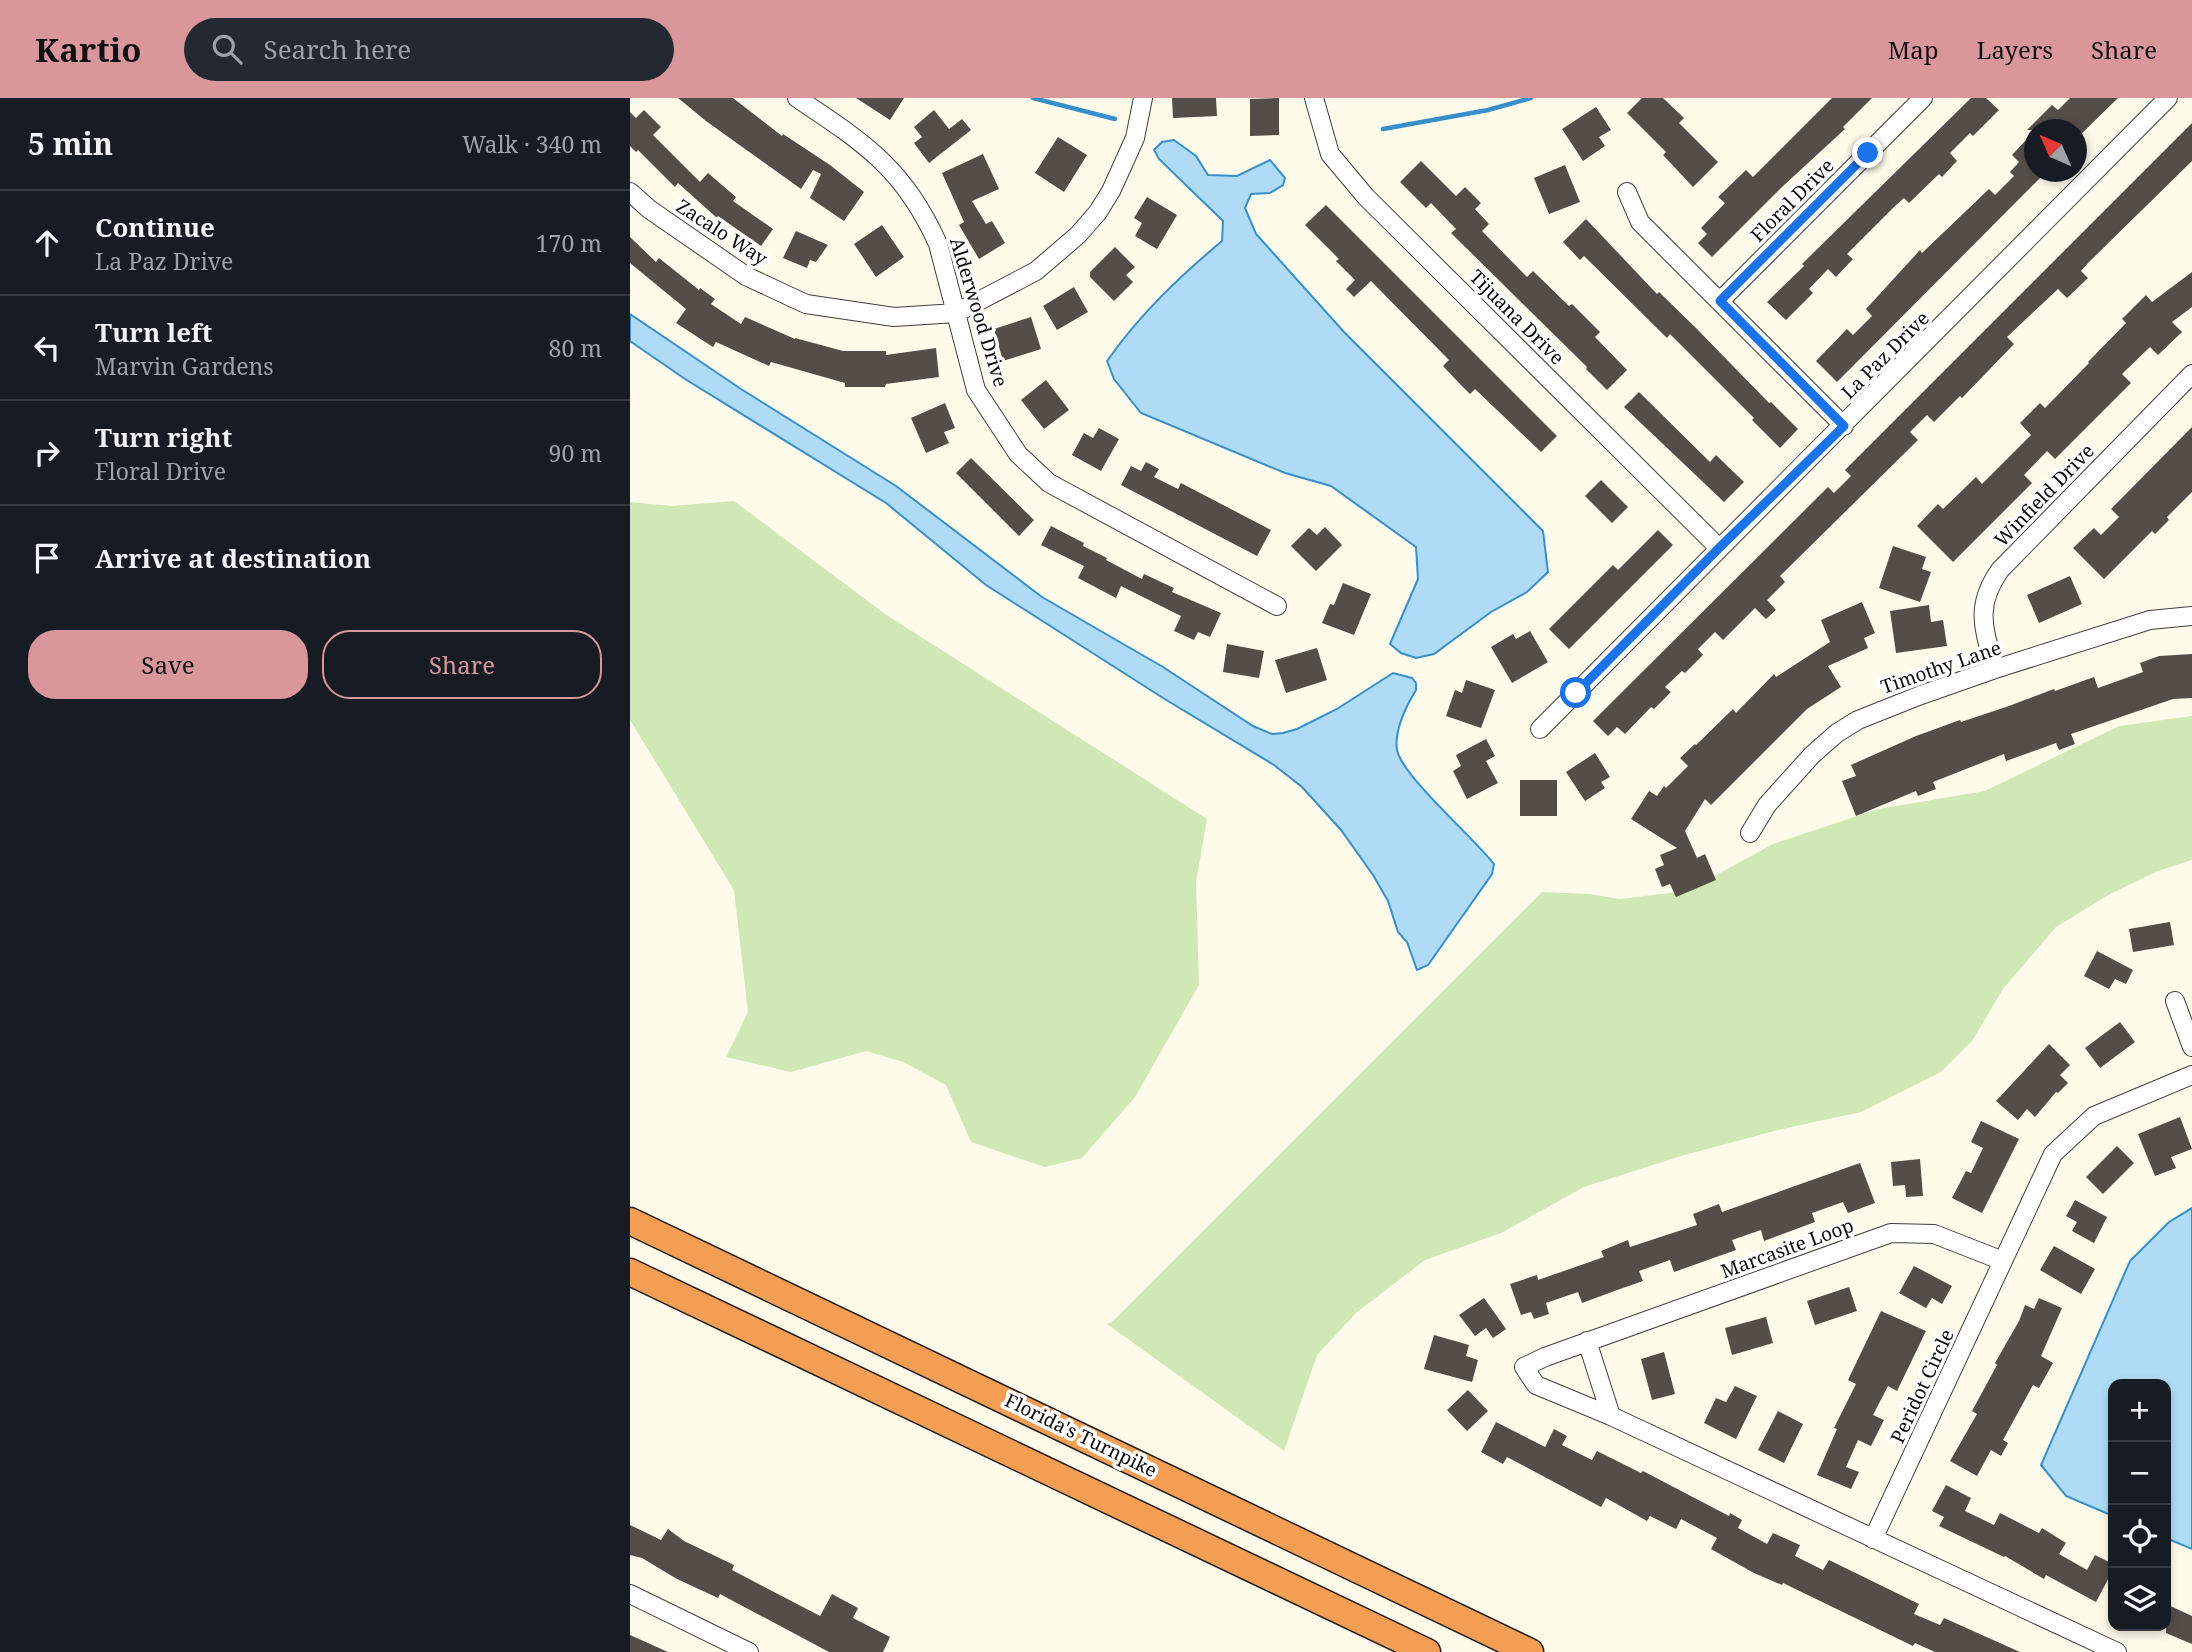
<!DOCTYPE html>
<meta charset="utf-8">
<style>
:root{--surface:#171b24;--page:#242831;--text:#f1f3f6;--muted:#9ea1a6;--line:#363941;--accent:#d9969b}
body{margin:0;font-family:"Noto Serif",serif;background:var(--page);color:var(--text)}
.controls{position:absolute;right:21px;bottom:21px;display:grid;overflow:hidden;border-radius:14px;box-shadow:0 4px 10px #0003}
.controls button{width:63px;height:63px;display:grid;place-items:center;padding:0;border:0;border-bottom:2px solid var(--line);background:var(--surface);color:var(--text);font:35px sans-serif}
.compass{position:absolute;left:1394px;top:21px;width:63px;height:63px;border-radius:50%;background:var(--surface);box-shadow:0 4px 10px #0003;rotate:315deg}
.stop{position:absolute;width:21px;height:21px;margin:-16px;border:5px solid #1a73e8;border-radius:50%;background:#fff}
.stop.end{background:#1a73e8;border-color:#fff;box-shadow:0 2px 7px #0008}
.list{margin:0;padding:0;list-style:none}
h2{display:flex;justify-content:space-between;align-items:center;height:91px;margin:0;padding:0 28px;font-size:30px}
h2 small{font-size:23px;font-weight:400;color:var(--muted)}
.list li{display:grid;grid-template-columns:46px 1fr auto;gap:21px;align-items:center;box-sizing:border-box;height:105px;padding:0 28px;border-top:2px solid var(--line)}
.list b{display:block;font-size:26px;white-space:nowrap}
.list p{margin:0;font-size:23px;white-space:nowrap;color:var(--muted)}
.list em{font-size:23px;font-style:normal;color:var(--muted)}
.actions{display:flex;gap:14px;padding:21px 28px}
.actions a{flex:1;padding:16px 0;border:2px solid var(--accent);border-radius:28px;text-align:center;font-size:24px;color:var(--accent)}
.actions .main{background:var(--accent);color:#111}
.icon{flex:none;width:38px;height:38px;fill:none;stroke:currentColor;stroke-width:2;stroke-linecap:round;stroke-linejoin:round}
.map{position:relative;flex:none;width:1562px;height:1554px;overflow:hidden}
header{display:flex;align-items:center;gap:42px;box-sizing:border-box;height:98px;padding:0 35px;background:var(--accent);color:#111}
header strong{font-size:33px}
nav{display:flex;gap:38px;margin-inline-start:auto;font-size:24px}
.search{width:490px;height:63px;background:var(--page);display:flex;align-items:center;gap:18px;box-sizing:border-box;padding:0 24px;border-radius:38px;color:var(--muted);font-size:26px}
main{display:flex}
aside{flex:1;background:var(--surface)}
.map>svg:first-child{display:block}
</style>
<header>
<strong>Kartio</strong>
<div class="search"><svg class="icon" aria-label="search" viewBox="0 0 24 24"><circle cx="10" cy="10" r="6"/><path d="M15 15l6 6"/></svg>Search here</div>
<nav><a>Map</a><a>Layers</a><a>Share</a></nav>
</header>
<main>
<aside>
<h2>5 min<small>Walk · 340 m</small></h2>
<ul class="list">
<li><svg class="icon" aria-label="ahead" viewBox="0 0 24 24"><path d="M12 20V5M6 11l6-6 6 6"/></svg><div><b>Continue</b><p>La Paz Drive</p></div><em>170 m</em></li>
<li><svg class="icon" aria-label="left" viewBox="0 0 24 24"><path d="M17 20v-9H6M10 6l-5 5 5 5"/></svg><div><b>Turn left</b><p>Marvin Gardens</p></div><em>80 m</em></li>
<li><svg class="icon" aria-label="right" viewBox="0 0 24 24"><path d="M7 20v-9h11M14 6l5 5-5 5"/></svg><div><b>Turn right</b><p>Floral Drive</p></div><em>90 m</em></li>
<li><svg class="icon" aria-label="arrive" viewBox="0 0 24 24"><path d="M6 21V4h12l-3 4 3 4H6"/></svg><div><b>Arrive at destination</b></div></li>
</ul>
<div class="actions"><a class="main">Save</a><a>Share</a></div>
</aside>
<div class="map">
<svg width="1562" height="1554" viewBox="0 0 1562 1554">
<rect width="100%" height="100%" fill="#fffbeb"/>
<path fill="#cfe8b5" d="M104,403l151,113 322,205 -11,63 3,103 -64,112 -53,61 -37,9 -74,-25 -25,-57 -43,-23 -37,-11 -75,21 -65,-15 22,-45 -14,-122 -104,-170v-218l42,4z
M1562,618v144l-34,11 -48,23 -54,33 -53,62 -31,52 -31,31 -80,40 -79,17 -101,27 -97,31 -83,46 -76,27 -68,52 -40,43 -33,96 -177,-127 5,-2 430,-430 48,2 29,5 68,-8 86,-47 105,-35 107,-18 134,-65z"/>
<path fill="#b0dbf6" stroke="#378fcc" stroke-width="2" d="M544,42l22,16 12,19 29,1 33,-16 15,18 -2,7 -13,8 -19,1 -6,14 11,26 88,98 199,199 5,41 -21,20 -36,20 -57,42 -18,4 -15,-5 -11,-9 28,-65 -2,-32 -85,-61 -46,-13 -144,-60 -27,-34 -7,-18c33,-47 72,-84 115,-120l1,-20 -64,-62 -5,-9 8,-8z
M0,216l111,75 155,97 146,111 121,70 90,59 19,8 11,-1 14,-4 40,-20 56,-36 19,5 4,5v7c-10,16 -22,41 -19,60 5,26 77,88 97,114l-2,10 -64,91 -11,5 -10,-28 -9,-10 -10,-31 -15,-26 -32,-45 -39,-43 -28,-22 -111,-67 -177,-113 -100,-82 -201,-124 -55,-38z
M1562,1110v341l-26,-11v-154h-53v132l-47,-20 -25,-31 89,-204 39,-39z"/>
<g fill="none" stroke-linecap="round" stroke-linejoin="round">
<path stroke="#378fcc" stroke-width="4.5" d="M403,0l82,21
M753,31l105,-19 43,-12"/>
</g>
<path fill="#544d48" d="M48,0h55l49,38 1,-2 47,31 34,27 -20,29 -34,-23 11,-24 -8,-4 -12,19 -95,-68z
M226,0h48l-14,22z
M542,0h44l1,18 -44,2z
M649,0v37l-29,1v-37z
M1012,0h21l21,20 -5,5 39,39 -25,25 -30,-32 3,-3 -39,-39z
M1202,0h40l-29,29 2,2 -63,58 -70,70 -14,-14 9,-9 -6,-6 24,-25 -7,-6 28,-27 7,7z
M1341,0h15l13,12 -26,26 -3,-3 -20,20 7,8 -15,16 -3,-3 -30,29 -5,-5 -10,9 -47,47 6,5 -17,18 -8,-8 -19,20 4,4 -27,27 -19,-18 37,-36 -2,-2z
M1440,0h48l-42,41v-9h-49l25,-25 6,5z
M966,9l15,23 -12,7 6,9 -22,15 -21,-32z
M14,12l17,17 -8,8 47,47 8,-9 28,24 -3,4 40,28 -12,17 -43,-30 -1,2 -39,-35 -3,4 -37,-37 -2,2 -6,-6v-34l6,6z
M304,12l15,19 13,-10 9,11 -42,33 -15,-20 8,-6 -8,-10z
M1562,25v38l-103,101 -8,9 7,7 -21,20 -9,-9 -51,48 7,7 -52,54 -2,-2 -26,26 -7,-7 -17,17 8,8 -138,136 5,6 -18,18 9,10 -10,9 -11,-11 -32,32 -8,-8 -17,17 5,6 -18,18 -3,-2 -17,16 6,5 -17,17 -3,-2 -26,27 -8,-7 -9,9 -15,-15 235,-234 6,6 17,-17 -6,-6z
M428,39l29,18 -23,37 -29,-19z
M1397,41l7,8v25h12l-209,210 -21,-21 31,-32 6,6 19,-19 -6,-7 54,-59 2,3 67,-64 6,6 19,-19 -4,-4 9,-10 -7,-7z
M353,56l16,35 -27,12 14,23 6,-3 13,22 -26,16 -20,-34 5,-3 -22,-49z
M791,63l35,35 9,-9 16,16 -6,6 14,15 -7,7 45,46 6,-6 36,35 3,-2 28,28 -5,5 32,33 -20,20 -21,-21 1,-2 -136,-134 5,-4 -25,-26 -5,5 -26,-26z
M935,67l15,37 -31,12 -15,-36z
M517,99l30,18 -20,34 -22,-13 7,-13 -8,-5z
M696,107l231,231 -16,16 -66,-63 -5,5 -11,-11 -16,-17 6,-6 -78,-79 -17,16 -8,-8 9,-9 -19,-19 3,-2 -34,-34z
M956,121l71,75 2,-2 38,37 72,74 2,-1 27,27 -18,19 -28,-28 2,-2 -84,-84 -3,4 -83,-82 -4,4 -17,-18z
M252,127l22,32 -28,20 -22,-33z
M166,133l32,14 -12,17 -6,-2 -3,8 -24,-10z
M0,139l26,25 3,-4 40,32 1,-2 15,11 -4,5 30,20 4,-7 50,22v-1l48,13h43v4l50,-7 3,29 -53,7 -1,3h-40v-4l-74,-21 -2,4 -53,-24 -3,5 -37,-24 10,-14 -56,-46z
M485,149l20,20 -9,8 7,7 -19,19 -24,-24v-5z
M1562,174v35l-20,15 10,10 -24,23 -8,-8 -28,27 9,9 -76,76 -8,-8 -23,24 8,8 -79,79 -36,-36 21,-22 5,5 33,-32 6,7 49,-49 -11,-12 20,-20 5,5 44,-45 -1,-1 38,-39 -4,-4 24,-24 6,7z
M444,189l14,25 -31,18 -14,-24z
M401,219l10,32 -38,12 -9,-32z
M416,282l23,30 -25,19 -23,-29z
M1009,294l71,70 6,-7 28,27 -20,20 -100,-95z
M315,305l10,25 -11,4 5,11 -23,10 -15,-35z
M1562,329v65l-25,25 2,3 -14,14 -3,-3 -48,48 -31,-31 21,-20 7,7 18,-18 -8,-8z
M469,330l20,11 -18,32 -29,-16 12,-22 9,5z
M341,360l63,62 -15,16 -63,-63z
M516,364l13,7 -5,8 24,12 3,-6 90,47 -14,26 -136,-71 10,-19 10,5z
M971,382l27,27 -16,16 -27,-27z
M421,428l33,17 -1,3 24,12 -1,2 36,19 2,-5 30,14 -2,4 49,21 -11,24 -12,-5 -4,8 -20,-9 7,-15 -60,-30 -5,12 -38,-20 6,-12 -43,-21z
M695,429l17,18 -26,26 -25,-25 18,-18 8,7z
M1028,432l15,15 -104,104 -20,-20 64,-64 5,5z
M1263,448l33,11 -4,12 9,3 -11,30 -41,-14z
M1440,478l12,28 -43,19 -12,-28z
M713,485l28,11 -17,41 -32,-12 8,-19 4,1z
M1232,504l13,31 -11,5 4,10 -40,18 13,21 -34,22 -96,96 -6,-6 -20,32 12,27 8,-4 11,26 -40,17 -6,-13 -8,3 -7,-18 9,-4 -4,-10 17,-7 -46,-29 18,-28 8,5 7,-10 2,2 22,-22 -8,-8 15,-14 1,1 37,-36 3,4 38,-39 2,3 54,-35 -9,-22z
M1299,507l2,17 12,-2 4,26 -51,7 -6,-42z
M900,533l18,31 -36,21 -21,-36 22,-13 3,5z
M597,546l37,7 -5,27 -36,-6z
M687,550l10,32 -41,13 -11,-33z
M1562,556v44l-19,1 -102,35 4,10 -16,6 -3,-7 -50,18 -2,-7 -71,28 3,7 -18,7 -2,-5 -60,25 -14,-35 14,-5 -5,-11 65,-29 44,-16 1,2 48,-16 45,-17 1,2 39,-14 4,11 45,-16 -3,-9 19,-7z
M836,582l29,10 -14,38 -35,-12 9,-26 7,3z
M856,641l9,17 -9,5 12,22 -31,16 -14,-28 8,-5 -5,-11z
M965,655l15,24 -9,5 4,6 -20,13 -19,-29z
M890,682h37v36h-37z
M1540,824l4,23 -41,7 -4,-23z
M1467,853l36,19 -7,14 -11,-5 -6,10 -25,-13z
M1490,924l15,20 -35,26 -15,-20z
M1419,946l21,21 -10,10 8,8 -10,10 -2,-1 -21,25 -8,-8 -9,11 -22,-19z
M1550,1019l12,32 -21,8 5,11 -21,8 -17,-42z
M1351,1023l38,18 -37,74 -30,-15 14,-27 5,2 12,-25 -12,-6z
M1487,1048l17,17 -31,31 -17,-17z
M1290,1061l3,37 -17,1 -1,-12 -12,1 -2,-24z
M1230,1065l15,40 -27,10 -5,-11 -31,11 3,9 -51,19 -3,-11 -29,10 4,10 -45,16 -17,6 -4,-12 -31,11 4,10 -23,8 -38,14 -4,-11 -32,11 3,11 -15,5 -3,-7 -10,3 -11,-31 27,-9 1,5 66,-23 -3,-6 27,-11 2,7 67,-22 -4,-11 26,-10 3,8z
M1445,1102l32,17 -13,26 -22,-12 5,-9 -11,-6z
M1424,1148l41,23 -14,25 -41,-24z
M1284,1168l38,20 -10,18 -10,-6 -6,10 -27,-15z
M1219,1189l8,24 -42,14 -8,-24z
M854,1200l22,31 -13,9 -7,-10 -11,8 -16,-21z
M1409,1200l23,10 -21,48 12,7 -14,25 -6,-3 -30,55 5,3 -7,13 -10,-6 -14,26 -27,-15 27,-47 -5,-3 25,-46 -2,-2 24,-42 6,-16 9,4z
M1251,1213l45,20 -29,60 -9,-5 -15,29 11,5 -13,26 -13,-6 -12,27 13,5 -8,17 -34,-14 20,-46 -3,-1 22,-44 -8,-4z
M1136,1219l7,26 -41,12 -7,-27z
M804,1237l35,10 -3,11 12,4 -6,22 -48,-13z
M1034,1254l11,42 -23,6 -11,-41z
M1105,1288l22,10 -21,43 -32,-16 12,-25 10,4z
M838,1292l20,21 -21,20 -20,-21z
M1148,1313l25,13 -19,39 -26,-13z
M866,1324l49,25 9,-18 13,7 -5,9 30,15 5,-9 44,22 2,-2 86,45 1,-3 12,7 -4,8 29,16 6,-11 27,12 -5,11 28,14 6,-10 90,44 -5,10 26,11 4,-7 76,34h-85l-20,-9 -2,3 -130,-63 -1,2 -28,-12 -43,-24 6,-11 -36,-19 -5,10 -26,-13 -3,5 -41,-23 -5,9 -94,-50 -4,7 -22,-12z
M1316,1387l25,13 -6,13 29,14 6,-12 39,20 3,-5 24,15 -7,11 28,16 8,-15 18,9v6l-17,32 -50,-27 -2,4 -39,-23 -1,1 -65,-31 5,-9 -12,-6z
M0,1427l31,15 7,-11 16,12 50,24 -2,5 88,46 12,-22 26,14 -5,10 37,19 -7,15h-54l-109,-58 -2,4 -41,-19 -35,-21 -12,-3z
M1536,1506l26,12v28l-26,-11z
M0,1537l38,17h-38z"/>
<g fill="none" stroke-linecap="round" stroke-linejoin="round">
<g stroke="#3f3f3f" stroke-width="20">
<path id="minor" d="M167,0c66,44 107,70 141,146l38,146 42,64 31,29 228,123
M684,0l16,56 36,43 353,351
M0,94l19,17 97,67 60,28 88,13 62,-4 80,-42 42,-36 20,-23 13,-21 24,-53 8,-40
M997,94l13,30 204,204
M1090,203l203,-203
M1365,571c-11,-40 -21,-62 5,-99l192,-196
M910,631l628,-631
M1120,735l17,-28 45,-50 25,-22 21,-13 63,-25 74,-26 155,-49 42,-4
M1545,903l17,46
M1373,1163l-69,-27 -43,-1 -346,124 -21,10 12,18 75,31 506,236
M957,1243l24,75
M1243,1441l180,-385 41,-38 98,-41
M0,1496l119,58"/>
</g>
<g stroke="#1d1d1d" stroke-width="29">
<path id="highway" d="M0,1123l900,431
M0,1174l797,380"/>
</g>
<use href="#minor" stroke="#fff" stroke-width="18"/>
<use href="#highway" stroke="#f49e54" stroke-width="26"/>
</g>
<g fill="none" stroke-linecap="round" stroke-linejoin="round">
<path stroke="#1a73e8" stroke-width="9" d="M946,595l143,-145 125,-122 -124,-125 148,-148"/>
</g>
<g text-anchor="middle" stroke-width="7" stroke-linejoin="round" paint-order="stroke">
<g font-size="19" fill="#0c0c0c" stroke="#fff">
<text transform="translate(1162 102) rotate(-45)" y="7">Floral Drive</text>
<text transform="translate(92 134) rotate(33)" y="7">Zacalo Way</text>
<text transform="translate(349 214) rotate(73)" y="7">Alderwood Drive</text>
<text transform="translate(887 219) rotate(45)" y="7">Tijuana Drive</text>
<text transform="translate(1255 257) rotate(-45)" y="7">La Paz Drive</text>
<text transform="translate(1414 397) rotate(-46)" y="7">Winfield Drive</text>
<text transform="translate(1311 569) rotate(-19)" y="7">Timothy Lane</text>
<text transform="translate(1157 1150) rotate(-20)" y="7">Marcasite Loop</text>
<text transform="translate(1292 1288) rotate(-65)" y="7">Peridot Circle</text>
<text transform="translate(451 1337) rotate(26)" y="7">Florida's Turnpike</text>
</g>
</g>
</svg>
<div class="controls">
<button>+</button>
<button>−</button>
<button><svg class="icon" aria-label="locate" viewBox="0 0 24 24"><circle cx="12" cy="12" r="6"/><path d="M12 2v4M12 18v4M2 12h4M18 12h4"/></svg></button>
<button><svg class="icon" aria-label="layers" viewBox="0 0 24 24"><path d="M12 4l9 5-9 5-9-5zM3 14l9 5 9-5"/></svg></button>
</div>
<svg class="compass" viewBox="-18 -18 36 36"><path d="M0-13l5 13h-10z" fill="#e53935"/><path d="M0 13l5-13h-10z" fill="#9ea1a6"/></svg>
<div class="stop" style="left:946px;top:595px"></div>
<div class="stop end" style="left:1238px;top:55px"></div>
</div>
</main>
